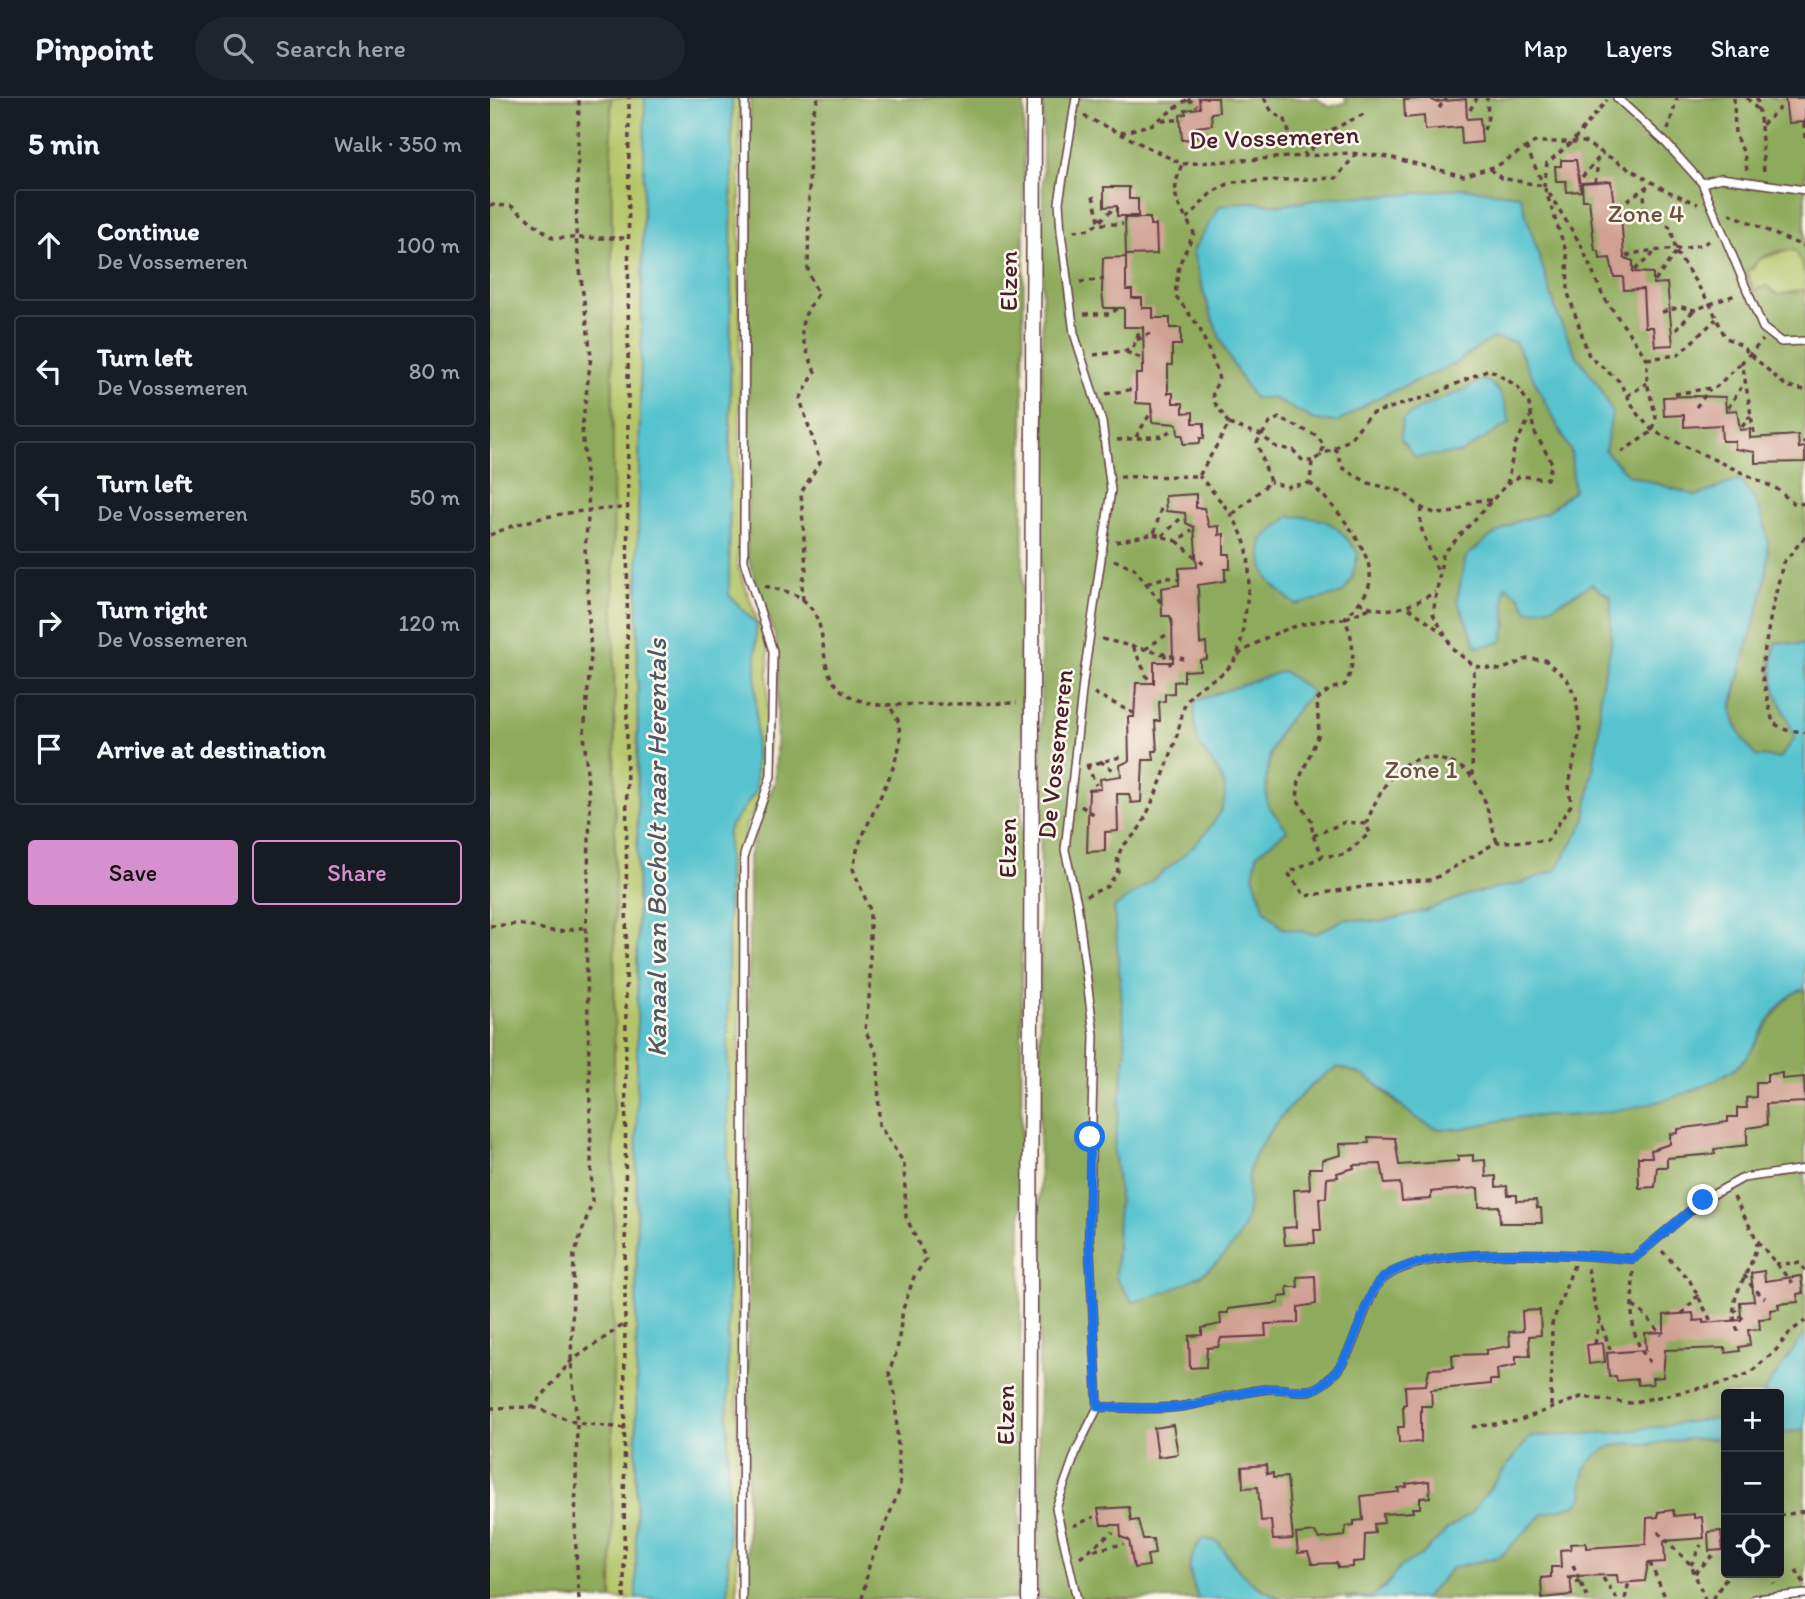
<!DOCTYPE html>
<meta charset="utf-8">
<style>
:root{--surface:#171b24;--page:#20242c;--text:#f1f3f6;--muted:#9ea1a6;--line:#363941;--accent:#d690ce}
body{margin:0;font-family:Itim,sans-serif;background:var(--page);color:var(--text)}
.controls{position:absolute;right:21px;bottom:21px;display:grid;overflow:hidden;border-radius:7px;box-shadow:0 4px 18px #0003}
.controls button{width:63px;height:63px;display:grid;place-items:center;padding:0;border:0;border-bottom:2px solid var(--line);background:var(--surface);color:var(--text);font:35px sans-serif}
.stop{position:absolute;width:21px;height:21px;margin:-16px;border:5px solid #1a73e8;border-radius:50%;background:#fff}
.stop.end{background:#1a73e8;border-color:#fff;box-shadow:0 2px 7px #0008}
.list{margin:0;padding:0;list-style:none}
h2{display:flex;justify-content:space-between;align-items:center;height:91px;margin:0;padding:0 28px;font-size:30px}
h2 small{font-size:23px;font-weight:400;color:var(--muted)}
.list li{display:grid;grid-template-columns:46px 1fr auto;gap:21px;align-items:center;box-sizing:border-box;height:112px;margin:0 14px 14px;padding:0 14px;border:2px solid var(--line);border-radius:7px}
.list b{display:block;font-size:26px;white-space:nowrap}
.list p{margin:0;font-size:23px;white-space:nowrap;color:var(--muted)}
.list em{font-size:23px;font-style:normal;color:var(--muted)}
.actions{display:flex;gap:14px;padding:21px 28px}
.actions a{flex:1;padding:16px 0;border:2px solid var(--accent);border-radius:7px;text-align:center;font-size:24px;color:var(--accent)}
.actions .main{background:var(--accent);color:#111}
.icon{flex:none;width:38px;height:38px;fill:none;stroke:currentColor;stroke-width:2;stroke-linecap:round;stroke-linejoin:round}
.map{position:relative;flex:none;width:1315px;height:1501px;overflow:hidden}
header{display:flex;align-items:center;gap:42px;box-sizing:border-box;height:98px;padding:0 35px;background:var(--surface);border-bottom:2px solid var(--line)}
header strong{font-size:33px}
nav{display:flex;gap:38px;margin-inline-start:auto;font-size:24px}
.search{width:490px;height:63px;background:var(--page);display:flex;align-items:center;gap:18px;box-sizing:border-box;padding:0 24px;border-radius:38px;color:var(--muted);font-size:26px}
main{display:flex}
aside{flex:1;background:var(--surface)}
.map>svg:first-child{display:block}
</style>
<header>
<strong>Pinpoint</strong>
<div class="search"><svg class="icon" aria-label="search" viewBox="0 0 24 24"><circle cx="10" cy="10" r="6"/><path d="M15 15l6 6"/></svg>Search here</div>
<nav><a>Map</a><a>Layers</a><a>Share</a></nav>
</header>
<main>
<aside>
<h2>5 min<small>Walk · 350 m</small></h2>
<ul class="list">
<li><svg class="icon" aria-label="ahead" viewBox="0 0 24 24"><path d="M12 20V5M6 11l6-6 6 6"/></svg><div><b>Continue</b><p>De Vossemeren</p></div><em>100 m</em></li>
<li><svg class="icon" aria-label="left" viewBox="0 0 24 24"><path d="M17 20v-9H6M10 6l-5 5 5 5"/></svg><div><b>Turn left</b><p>De Vossemeren</p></div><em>80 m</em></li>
<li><svg class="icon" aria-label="left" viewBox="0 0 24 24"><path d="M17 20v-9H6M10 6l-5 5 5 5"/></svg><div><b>Turn left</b><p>De Vossemeren</p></div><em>50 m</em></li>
<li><svg class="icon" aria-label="right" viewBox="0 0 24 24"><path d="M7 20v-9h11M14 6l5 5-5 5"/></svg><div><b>Turn right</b><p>De Vossemeren</p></div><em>120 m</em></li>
<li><svg class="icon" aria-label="arrive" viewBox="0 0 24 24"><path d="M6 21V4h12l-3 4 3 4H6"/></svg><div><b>Arrive at destination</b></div></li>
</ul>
<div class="actions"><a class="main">Save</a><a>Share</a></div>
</aside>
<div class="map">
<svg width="1315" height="1501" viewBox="0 0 1315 1501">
<rect width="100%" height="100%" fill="#fbf7ec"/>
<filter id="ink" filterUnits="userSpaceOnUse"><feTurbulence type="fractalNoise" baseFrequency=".0143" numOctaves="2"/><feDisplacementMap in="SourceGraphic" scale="14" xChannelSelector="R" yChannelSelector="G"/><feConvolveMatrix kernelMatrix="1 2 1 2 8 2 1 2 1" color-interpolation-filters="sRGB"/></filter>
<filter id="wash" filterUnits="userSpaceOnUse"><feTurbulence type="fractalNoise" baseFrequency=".00686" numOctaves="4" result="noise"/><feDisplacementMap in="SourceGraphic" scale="28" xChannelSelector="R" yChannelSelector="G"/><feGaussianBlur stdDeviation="1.57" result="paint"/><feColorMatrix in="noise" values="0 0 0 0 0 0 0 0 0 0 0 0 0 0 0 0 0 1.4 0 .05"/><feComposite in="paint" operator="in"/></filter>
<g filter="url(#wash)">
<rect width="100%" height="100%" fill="#f3ead2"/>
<path fill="#b3c568" stroke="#7e724a" stroke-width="2" d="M121,0h34l1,40 -8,395 -2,1066h-24l3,-788z
M242,0h8v432l-3,33 31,87 -1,123 -5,24 -16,28 -6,27 -3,747h-9v-769l28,-39v-168l-27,-28z
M1299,151l7,2 9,23v16l-27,5 -25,-5 -7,-19 7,-2 5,-9z"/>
<path fill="#8eaa5c" stroke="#6c6444" stroke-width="2" fill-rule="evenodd" d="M0,0h121l4,713 -3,788h-122z
M260,0h274l-4,1501h-273l2,-742 7,-29 19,-46 4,-119 -4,-26 -28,-81z
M553,0h273l14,9 17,-5 -2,-4h460v176l-9,-23c-10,-3 -27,3 -36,8 -6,4 -6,9 -14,12l8,19 13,-4 11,9 27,-5v355l-29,-3 -6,28 25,68 -15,20 -25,-2 -15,-21 -8,-26 11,-47 -4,-182 -42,16 -69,-21 -23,-24 7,-38 -13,-27 -23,-31 -18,-38 -38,-121 -58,-8 -61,7 -66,2 -53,8 -34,-3 -28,4 -27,45c11,52 30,104 61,147h18l43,22 23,2 35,-22 81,-36 38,-26 23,4 56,110 3,38 -28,23 -30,9 -26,15 -23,20 -10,43 20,47 31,-21 -5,-16 2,-25 15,11 33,10 39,-22 19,14v48l-10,41 -2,44 -14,90 -27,48 -35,14 -53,11 -45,17 -45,11 -35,-3 -30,15 -33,-6 -17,-18 -12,-34 4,-22 30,-24 -20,-26 -1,-25 5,-27 9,-22 32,-39 -114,49c9,13 26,31 28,47 3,46 -80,98 -112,122l12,140 -12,101 5,40 -3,88 84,-1c12,-12 29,-25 37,-39 14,-23 6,-44 12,-67 11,-36 57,-87 89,-104l30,10 32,29 68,21 52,-10 59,-2 73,-12 50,-16 37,-21 44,-64 12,-11 10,-2v344l-42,61h-37v23l-106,15 -90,5 -59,76 -23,16 -25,25 -23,13 -15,20 -13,10h-94l-34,-19 -26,-36 -16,-3c-19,28 -13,30 -4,60h-160zM993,282l-22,73 -11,-1 -12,-51 22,-7z
M1315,1332v164l-51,5h-330l28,-31 49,-12 42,-42 33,-9 8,-35 9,-13 15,-9 19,-5 22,2 19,-6h58v134h53v-140z"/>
<path fill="#56c3cf" stroke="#50717d" stroke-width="2" d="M155,0h87l-3,497 27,28v168l-28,39v769h-92l2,-1066z
M972,90l58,7 38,122 18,38 23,31 13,27 -7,38 23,24 69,21 42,-16c57,57 15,131 0,197 -2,10 -7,22 -7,31 0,18 13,34 23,48l25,2 15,-20c-15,-43 -29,-48 -19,-96l29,3v344c-37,9 -42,59 -69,78 -43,31 -104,43 -157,48 -19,2 -39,0 -58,2 -24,2 -69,19 -90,9 -25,-10 -41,-35 -63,-48 -9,-6 -21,-8 -30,-11 -31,16 -81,71 -89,105 -3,14 2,30 -2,43 -11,50 -71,77 -114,87l-17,-24 3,-88 -5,-40 12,-101 -12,-141c29,-21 122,-81 110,-123 -4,-18 -22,-30 -27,-46 -3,-12 -2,-26 -2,-38l88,-30 29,21 -32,38 -10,23 -4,26 1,25 20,26 -30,24 -4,22 12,34 17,18 33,6 30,-15 35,3 45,-11 45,-17 53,-11 34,-14 28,-48 14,-90 2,-44 10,-41v-48l-19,-14 -39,22 -25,5 -8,-15 -15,-10c-3,21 4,36 -3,56l-25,5 -20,-47 9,-43 24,-20 26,-15 30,-9 28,-23 -3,-38 -56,-110 -23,-4 -38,26 -81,36 -35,22 -23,-2 -43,-22h-18c-31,-43 -50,-96 -61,-147l27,-45 28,-4 34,3 53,-8 66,-2z
M993,282c19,6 22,25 27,43l-49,30 -46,4 -14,-18 1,-19c25,-20 53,-22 81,-40z
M800,418c40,2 43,5 68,37l-6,25 -9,15 -47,12c-27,-23 -36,-26 -34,-65z
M1315,1235v97l-26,3v-39h-16z
M1236,1319v22c-27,-2 -49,1 -75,5 -7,1 -15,-1 -22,-1 -29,1 -53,24 -45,53l-8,9 -33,9 -42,42 -49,12 -28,31h-79l27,-2 13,-10 15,-20 23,-13 25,-25 23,-16 59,-76 90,-5z
M712,1441l16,3c17,27 33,46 64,57h-84c-9,-31 -14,-32 4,-60z"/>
<g id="blocks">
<path fill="#d0a093" d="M709,0h19l1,14 -8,1 1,12 -16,2 1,11 -15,2 -2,-25 6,-1 -1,-4 15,-2z
M940,0l5,4 31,-3 1,20 13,-1 2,24 -20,2 -1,-17 -36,3 -1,-14 -19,2 -1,-18z
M1295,0h20v24l-17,1z
M1071,62h15l5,31 -14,1 -1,-11h-10l-1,-15h6z
M1121,83l4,33 6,-1 3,45 9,3v11l20,1v11l14,-1 6,62 -18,1 -2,-19h-8l-2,-38 -19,1 -1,-13h-9l-4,-19 -10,1 -1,-8h-4l-6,-51h-6l-1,-17z
M614,89h25v12h9v17h-21v-10l-13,1z
M635,120h25v7h6l1,29 -31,1z
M636,159v33h6v8h10v10h11v10h17v10h11v17h-9v20h-4v28h5v10h10v10l10,-1v11h11v15h-4v5l-17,1v-9h-5l-1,-11 -25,-2 -1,-18 -15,-1v-29h6v-8h2l-1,-39h-19v-19h-20l-2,-15 1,-35z
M1203,298l32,1 1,14 11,-1 3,20 10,-1v9l48,-3 1,13 6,-1v15l-50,1v-11l-20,-3v-8h-13l-1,-16 -37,2v-12l-20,1 -1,-19z
M706,396v14h8l5,19 10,-1v9l5,-1v20h6v15h-5v12l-27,4 2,59 6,-1 1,16 -7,1v10l-16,1v10l-10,1v11l-9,1v7l-6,1 1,19h-5l2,30h-4l1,9h-11l-2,42 -10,1 -2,-9h-12l1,37 -13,1v19l-18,1 2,-62 12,-1 -1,-10 21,-3 -1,-11 9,-4 -1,-44h6l2,-34h18v-21h19l-1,-38 -2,-8h-8l-1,-28 18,-3v-17l18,-1 -3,-40 -8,-4 -1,-10 -19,-2 -1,-15z
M1292,975v6l22,-2 1,25 -39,2 1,21 -20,3v17l-33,4 1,5 -48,4v9h-10l-2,20 -16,1 -1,-31h14l-1,-7 19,-6v-10l8,-1v-4l50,-7v-5h9v-9h10l-1,-10 10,-1v-15h11v-8z
M878,1039l27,1 4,27 59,-4v-5l15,-1v6l12,-1 1,17 10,-1v11l11,-1 1,9h9v6l19,-1 1,8h4l1,15h-42l-1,-17 -20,1 -1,-19 -39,3 -8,1v7l-29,2 -2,-18 -15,1 -4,-20 -28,1 1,3 -17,5 1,4 -11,1 -1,20h-7l2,32h-7l1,13 -30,2 -2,-17 13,-1 -2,-37 16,-1 -1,-21h13v-8l19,-5 -1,-11 29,-1z
M1274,1173l1,10 36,-5 2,17 -6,1 1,8 -20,2 1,5 -9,1 1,8 -12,1 1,10 -12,1 2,15 -11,2 1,4 -14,2 -1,-5 -60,2 -2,27 -11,1 1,6 -15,1 -1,-6 -20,2 -1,-5 -7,1 -2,-24 39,-3 -1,-17 19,-1v-17l29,-2 1,8 9,-1v3l38,-3 -1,-18 14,-1 -3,-28z
M825,1178l1,28 -18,3v16l-33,1 1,12 -45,2 -3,9 -11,1 -1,19 -16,1 -1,-32 13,-1v-7l19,-4 -1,-11h8v-4l51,-6v-6l9,-1 -1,-9h11l-1,-10z
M1050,1212l1,25 -12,1 1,20h-14v9l-19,4 1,11h-8v4l-59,6 1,16h-11v36l-22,1 -1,-16h6l-1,-22 3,-1 -1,-18 21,-1 3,-16 24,-1 -1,-13 34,-1v-4l24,-4 -1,-14 14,-1 -1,-20z
M1113,1245l2,19 -16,2 -2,-19z
M683,1327l5,29 -20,3 -4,-29z
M776,1367l1,9 6,-1v5l14,-1 6,62 -20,1 -2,-20 -10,1 -3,-34 -15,1 -1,-21z
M939,1383l1,16 -10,1v10h-8l1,4 -30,2 1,9 -10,1 1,9 -10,1 -1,27 -11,1v5l-15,1 -1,-5 -25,1 -4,-12 -10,1 -2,-19 19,-2 4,7 26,-3 1,-10 8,-1v-4l9,-1 -2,-24 38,-4 -1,-4 9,-1 -1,-3z
M639,1409l2,14 7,-1 5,19h10l2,15 -8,1 2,11 -15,2 -5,-28 -8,-3 -1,-12h-19l-3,-16z
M1183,1412l1,6 20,-2v4l8,-1 2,21 -40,3 1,21 -17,1 -3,18 -27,2 -1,-8 -47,1 2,19 -30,3 -1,-20 10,-1v-10h10l-1,-17 11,-1 -1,-5 16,-1v5l60,-4 1,-26 11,-1v-5z
M1231,1433l2,19 -14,1 -1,-19z"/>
</g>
</g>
<g filter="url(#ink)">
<use href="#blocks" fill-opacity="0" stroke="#633d44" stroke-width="2"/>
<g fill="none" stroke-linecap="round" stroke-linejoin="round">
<g stroke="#633d44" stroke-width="10">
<path id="lane" d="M586,0l-17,104 2,30 13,101 28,89 9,68 -28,192 -18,168 12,53 17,132 -5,202 9,170 -21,42 -21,59 21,91
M1127,0l48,44 37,41 61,145 18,14 24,-1
M1212,85l19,-5 84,12
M608,1309c26,0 55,3 80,0 30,-4 59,-15 89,-18 14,-2 34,5 47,0 39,-18 43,-70 62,-102 27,-46 209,-32 257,-28l70,-59 40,-22 62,-9
M252,1501l2,-744 27,-79 2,-125 -29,-90 1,-463
M1264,1501l51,-5"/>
</g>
<g stroke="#633d44" stroke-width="17">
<path id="street" d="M539,1501l5,-1501"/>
</g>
<path stroke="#633d44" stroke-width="3.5" stroke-dasharray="5 5" stroke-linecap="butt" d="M774,0l8,14 13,8 7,22 14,13 21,-23 39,-19
M1244,0l1,37 9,18 3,17
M1257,0l10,11
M1267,0l4,28 23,-22
M698,1l9,7
M949,10l7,-10
M980,12l7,-12
M594,18l98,48 169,-11 38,4 74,19 34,-10 38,-24h49l81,48 33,14
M672,22h17
M1314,25l1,17
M1271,28l3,47
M994,32l4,-13 -1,-19
M1178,32l9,-32
M631,35l32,-9 36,-26
M1036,49l17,37
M1000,71l11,9 43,8 23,68 1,39 21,63 30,25 19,34 15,16 124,58 16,14 12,1
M1092,79l21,-24
M1105,85l3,-20
M1157,88l-3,8 1,13 26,21 5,24 34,52 15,33 15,8 46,41 19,4
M1054,89l3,-24 25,-21 35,-42
M1059,95l32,52 22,51 44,63v24l9,34 -3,14 -33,22
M603,98l7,28h23
M0,107l21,1 42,32h76
M1121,114l42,-30
M1239,116c27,9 49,24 76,32
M697,121l25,-27 20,-10 104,-4 21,-25
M584,133l17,-2 22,-20
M1136,158c28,-10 54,-1 86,-16
M1145,172l19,-17
M1165,183l21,-29
M590,184l24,-3
M1172,214l19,-5 13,3 41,-15
M594,216h25l10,-6
M1186,232l18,-20
M647,242l15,-8
M636,254l15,6
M604,257l30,-4 9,-4 8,-19
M1157,261l31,-4 38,-36
M616,296l28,-5
M1185,296l41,-7 26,-25
M1137,298l20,-13
M1206,309l14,-18
M1238,310l16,-25
M739,326l32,11 15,12 17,3 10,11h9
M1252,329l8,-11
M1264,335l-12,-71 21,-22
M646,339l17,-28
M627,342l45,-4 11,-7
M1313,345l2,-2
M845,350l8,20 25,15 33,8 21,17 15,6 18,-2 18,-11 20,-1
M630,379l79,-1 30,-52 -14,-21 -3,-11 7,-11 -2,-11 -18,-43 -24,-32 4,-30 15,-32c-15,-30 -26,-33 -12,-69
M820,385c22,20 71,73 58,106 -5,11 -16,21 -24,30
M1017,386l8,-39 15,-28
M932,410l-2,17 18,47
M743,416l37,-32 -13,-40 13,-19 9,-5 38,18 7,10 -4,10 -8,5 -2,22 -24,4 -16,-5
M664,436l23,7 15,-11
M0,437c42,-19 92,-26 138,-27
M672,438l18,-17
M1315,439l-22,26 -12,51 -10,57 12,52 13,7 19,2
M687,443l30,26
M626,444l38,-8 8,-29
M624,462l20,8 29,37
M658,485l18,-6 14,3
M275,488c13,4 26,5 37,13 41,31 -5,93 77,106l138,-2
M313,502l-1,-15 4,-16 -5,-76 19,-31 -20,-63 15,-27c-14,-38 -22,-43 3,-78l-10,-22 2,-150 8,-24
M869,504c26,15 52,5 76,-10
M919,510l35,26
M856,520l24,-10
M612,541l82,20
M643,549l17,36
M655,551l24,-16
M673,555l8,12
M748,557c32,-23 66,-35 106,-36 11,19 12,45 1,66l-15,4 -13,11 2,34 -20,46 -2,19 14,21 2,16 32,-14 21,2 4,9 -26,22 -21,1 -35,17 17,23 95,-15 32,-1 65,-38 50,-1 24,-36 -2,-20 11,-54 -4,-33 -9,-19 -22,-19 -18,-1 -26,11 -27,-4 -21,-17 -20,-35 10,-60 64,-70 13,-8 27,3 5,-16 -18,-32 -5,-27 -12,-18 -28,-17 -57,26 -62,19 -21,26 -29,16
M604,595l39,20
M610,663l13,9
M597,667l9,20
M596,668l38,-10
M982,678l2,-110
M591,708l14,9
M876,726c13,-32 32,-74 73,-65 12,3 25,8 33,18 14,17 18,45 25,65
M823,738l10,20
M596,798l22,-10 10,-15c-4,-30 16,-27 27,-53 12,-26 23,-53 31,-80 4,-11 5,-25 10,-36 11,-19 32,-21 45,-37 10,-11 11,-31 13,-45 13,-73 2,-92 -45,-144
M0,828l28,-2 39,8 29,-5
M1244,1099l23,43 35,43
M1172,1153l28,30 22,42
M1285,1166l25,-1 5,7
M1098,1170l7,38 16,46
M1143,1174c0,33 -7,63 17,90
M1254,1177l9,13 12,10
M1143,1208l12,9 17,20
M1243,1210l10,11
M1192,1216l17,-20
M1248,1233c-15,-35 14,-55 19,-88
M1105,1246l4,-22
M1061,1308l1,-82 22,-59
M43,1309l44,16 48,5
M0,1310l43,-1 38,-46 52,-36
M982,1329l46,-6 63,-24 49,6 94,-20 26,-10 26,-23 15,-19 14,-10
M1289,1418l26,-5
M583,1428l21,-9
M1168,1434l33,33 14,34
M604,1452l30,-6
M590,1459l33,-25
M1160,1465l16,36
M1083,1467l15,34
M1201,1467l10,-20
M1306,1472l8,13
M1205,1475l21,-21
M1284,1475v11
M1077,1479l14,6
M1113,1480l14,21
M89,1501l-4,-66 2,-110 -6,-62 3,-106 18,-53 -6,-275 4,-115 -6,-79 7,-78 -6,-108 4,-38 -7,-81 9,-72 -15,-118 3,-140
M134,1501l5,-1501
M372,1501l7,-33 31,-78 -5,-94 -6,-22 8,-21 6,-42 11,-32 12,-18 -20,-42 -2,-54 -25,-38 -1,-68 -13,-27 5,-41v-79l-17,-41 5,-23 34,-75 8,-27 -1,-22 -10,-17
M1135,1501l4,-17
M1223,1501l16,-26"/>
<use href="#lane" stroke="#fff" stroke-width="7"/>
<use href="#street" stroke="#fff" stroke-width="14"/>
</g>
</g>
<g fill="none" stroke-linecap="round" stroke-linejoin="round" filter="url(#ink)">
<path stroke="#1a73e8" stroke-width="9" d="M600,1039l-1,100 9,170c26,0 55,3 80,0 30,-3 59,-15 89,-18 14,-2 34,5 47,0 39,-18 42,-70 62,-103 27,-45 209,-31 257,-27l70,-59"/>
</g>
<g text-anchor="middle" stroke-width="5" stroke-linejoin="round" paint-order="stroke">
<g font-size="26" fill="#4a1f2b" stroke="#fbf7ec">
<text transform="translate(784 39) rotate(-2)" y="9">De Vossemeren</text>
<text transform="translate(518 183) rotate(-90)" y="9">Elzen</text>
<text transform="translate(565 656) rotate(-84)" y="9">De Vossemeren</text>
<text transform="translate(517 750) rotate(-90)" y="9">Elzen</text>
<text transform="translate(515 1317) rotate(-90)" y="9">Elzen</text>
</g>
<g font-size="26" fill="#6a513d" stroke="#fbf7ec">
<text x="1156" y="124">Zone 4</text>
<text x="931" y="680">Zone 1</text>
</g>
<g font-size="28" font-style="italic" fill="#4e5864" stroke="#fbf7ec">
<text transform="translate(166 750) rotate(-90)" y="10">Kanaal van Bocholt naar Herentals</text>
</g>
</g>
</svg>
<div class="controls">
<button>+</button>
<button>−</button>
<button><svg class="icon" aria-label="locate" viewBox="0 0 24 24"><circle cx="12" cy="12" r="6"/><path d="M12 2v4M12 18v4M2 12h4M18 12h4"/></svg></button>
</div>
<div class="stop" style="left:600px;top:1039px"></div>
<div class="stop end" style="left:1213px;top:1102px"></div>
</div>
</main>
